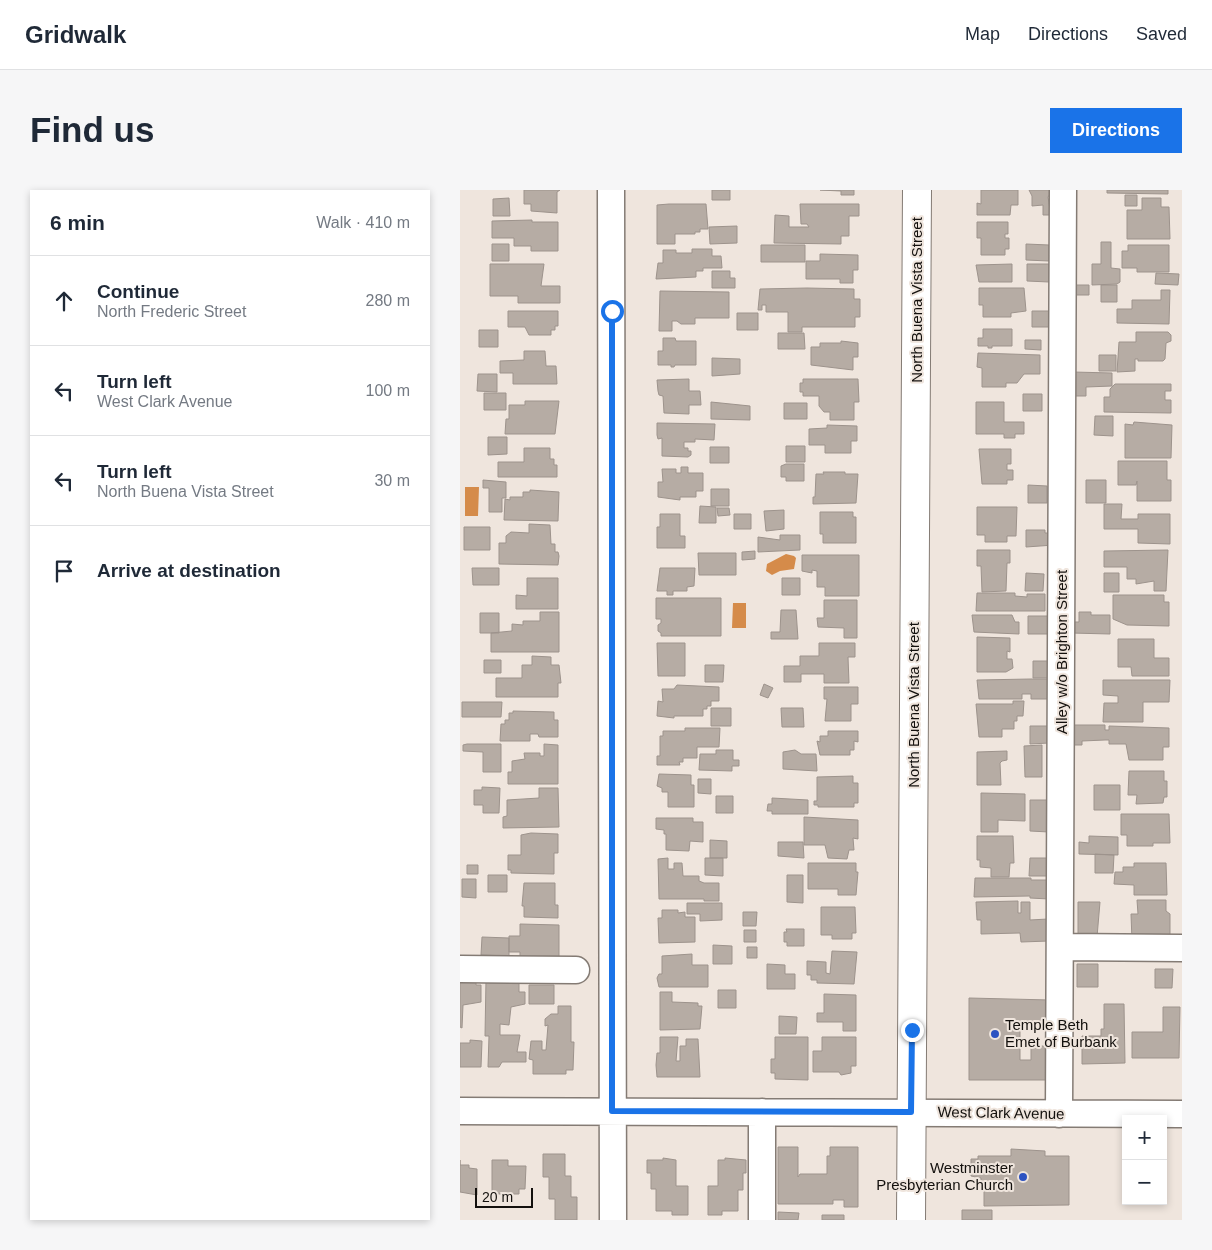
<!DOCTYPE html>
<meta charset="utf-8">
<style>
:root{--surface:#fff;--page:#f6f6f7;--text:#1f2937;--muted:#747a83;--line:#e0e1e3;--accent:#1a73e8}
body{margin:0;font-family:Helvetica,sans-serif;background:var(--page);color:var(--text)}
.controls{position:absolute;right:15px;bottom:15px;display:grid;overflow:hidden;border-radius:0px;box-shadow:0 2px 8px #0003}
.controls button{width:45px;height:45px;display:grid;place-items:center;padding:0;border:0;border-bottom:1px solid var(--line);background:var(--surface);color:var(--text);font:25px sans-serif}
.scale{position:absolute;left:15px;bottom:12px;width:58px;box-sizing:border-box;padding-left:5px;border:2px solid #13100d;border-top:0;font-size:14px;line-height:18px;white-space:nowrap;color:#13100d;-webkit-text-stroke:4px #efe5dd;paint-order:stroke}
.stop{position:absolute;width:15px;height:15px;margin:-11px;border:4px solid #1a73e8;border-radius:50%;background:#fff}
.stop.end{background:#1a73e8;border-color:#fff;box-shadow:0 1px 5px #0008}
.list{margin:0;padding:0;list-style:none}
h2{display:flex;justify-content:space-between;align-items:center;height:65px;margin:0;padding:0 20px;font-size:21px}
h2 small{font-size:16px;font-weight:400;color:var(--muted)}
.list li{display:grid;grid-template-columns:32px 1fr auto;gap:15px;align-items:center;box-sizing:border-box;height:90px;padding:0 20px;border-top:1px solid var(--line)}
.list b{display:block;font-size:19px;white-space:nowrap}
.list p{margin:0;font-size:16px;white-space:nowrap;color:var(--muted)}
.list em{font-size:16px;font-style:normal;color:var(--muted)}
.icon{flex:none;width:28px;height:28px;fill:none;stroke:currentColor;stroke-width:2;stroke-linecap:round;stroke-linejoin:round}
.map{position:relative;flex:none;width:722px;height:1030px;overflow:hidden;border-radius:0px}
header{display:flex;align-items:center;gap:30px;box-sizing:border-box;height:70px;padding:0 25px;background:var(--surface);border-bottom:1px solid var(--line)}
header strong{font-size:24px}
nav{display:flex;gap:28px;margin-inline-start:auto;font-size:18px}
.intro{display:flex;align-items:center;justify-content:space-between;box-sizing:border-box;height:120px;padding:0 30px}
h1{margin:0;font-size:35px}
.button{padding:12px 22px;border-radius:0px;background:var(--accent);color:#fff;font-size:18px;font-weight:700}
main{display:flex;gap:30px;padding:0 30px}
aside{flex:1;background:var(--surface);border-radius:0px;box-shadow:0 2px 8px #0003}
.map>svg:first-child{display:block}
</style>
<header>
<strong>Gridwalk</strong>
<nav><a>Map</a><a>Directions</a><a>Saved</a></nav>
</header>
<div class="intro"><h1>Find us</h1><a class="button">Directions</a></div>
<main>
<aside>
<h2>6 min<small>Walk · 410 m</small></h2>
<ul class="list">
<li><svg class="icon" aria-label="ahead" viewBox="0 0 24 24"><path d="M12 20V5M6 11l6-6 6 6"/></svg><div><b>Continue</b><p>North Frederic Street</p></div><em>280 m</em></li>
<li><svg class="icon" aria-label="left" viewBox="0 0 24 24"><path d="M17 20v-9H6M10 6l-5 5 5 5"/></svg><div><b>Turn left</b><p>West Clark Avenue</p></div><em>100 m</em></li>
<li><svg class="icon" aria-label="left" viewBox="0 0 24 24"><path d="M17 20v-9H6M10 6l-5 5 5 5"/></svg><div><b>Turn left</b><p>North Buena Vista Street</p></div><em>30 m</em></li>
<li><svg class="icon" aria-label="arrive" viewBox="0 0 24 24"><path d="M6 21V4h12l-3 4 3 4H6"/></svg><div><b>Arrive at destination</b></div></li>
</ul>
</aside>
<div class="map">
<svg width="722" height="1030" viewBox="0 0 722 1030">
<rect width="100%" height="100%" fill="#efe5dd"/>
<path fill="#d58b4a" d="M5,297h14l-1,29h-13z
M326,364l8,2 2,2 -2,11 -14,2 -8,4 -6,-4 1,-7z
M273,413h13v25h-14z"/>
<path fill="#b6aca4" stroke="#9d938c" d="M64,0h36l-3,2v21l-26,-2v-7h-7z
M252,0h18v10h-18z
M360,0h34v5h-13v-4z
M521,0h37v15h-7l-1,10h-33v-12l4,1z
M569,0h27l-4,1 -4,6 3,18h-8v-10l-11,1v-10z
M647,0h61v4l-61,-1z
M665,5h12v11h-12z
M49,8l1,18h-17v-17z
M682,8h19v9h8l1,32h-43v-29h15z
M209,14h37l2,25h-8v3h-5v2h-20v10h-18v-39z
M340,14h59v12h-10v20h-8v8l-67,-1 1,-28 14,1v11h20l-2,-3h-6z
M72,30v2h26v29h-27v-5h-17v-8h-22v-17z
M517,32h31v12h-3v4h4v11h-4v6h-24v-17h-4z
M277,36v17l-27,1 -1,-17z
M641,52h10v26l9,1v13l-3,2 -25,1v-21h9z
M32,54h17v17h-17z
M566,54l23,1v16l-23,-1z
M301,55h44v17h-44z
M668,55h41v27h-32v-4h-15v-17h6z
M232,59h20v7h9l1,12h-19v3h-7v6l-40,2 2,-16h5v-13h13v3h16z
M360,64l38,1v15h-5v13h-13v-4h-34v-18h14z
M30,74h54l-3,22h19v17h-42v-7h-28z
M552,74v18h-33l-3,-17z
M567,74h22v18l-22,-1z
M252,81h18v7h5v10h-23z
M696,83l23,1 -1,11 -23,-1z
M612,95h17v10h-18z
M641,95h16v17h-16z
M347,98l47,1v10h6v18h-5v10h-53v5h-14v-20h-22v-7h-4v5h-4l2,-21z
M519,98h45l2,23 -15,2v4h-28v-12h-4z
M701,100h9l-1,34 -52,-1v-14h15v-9h29z
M200,101l69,1v26h-34v6h-14l-4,-3h-5v10h-13z
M48,121h50v15h-3v4h-4v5h-22l-4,-8h-17z
M572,121h19v16h-19z
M277,123h21v17h-21z
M523,139h29v17h-20v2h-4v-2h-10v-8h5z
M19,140h19v17h-19z
M676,142h32l3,3v6l-5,2 -1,16 -2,2h-25v-2h-3v12l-18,1 2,-30h17z
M318,143h26l1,16h-27z
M203,148h12l1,3h20v24h-21l-1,2h-3v-2h-13v-14h5z
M565,150h16v10l-16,-1z
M381,151l17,2v14h-5v13l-42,-5v-18h9v-4h21z
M64,161h21l1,15h10l1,18h-44v-11h-13v-12l24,-1z
M518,163l62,2v19h-16l-7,9h-11v4h-24v-19l-5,-1z
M639,165h17v16h-17z
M252,168l28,1v15l-28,2z
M613,182l39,1v13l-26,1v9h-13z
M18,184h19v18l-20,-1z
M229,189v12h11l1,14h-12v9l-25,-1 -1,-17 -4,-1 -1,-4 -1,-11z
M343,189h55l1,23h-5v18h-24v-8h-6l-5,-6v-10h-16v-4h-3v-9h3z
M655,194h56v7h-6v9h6v13l-67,-1v-15h6v-8z
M24,203h22v17h-22z
M563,204h19v17h-19z
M65,211h34l-4,33h-50l1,-15h3v-14h16z
M251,212l39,4v14l-39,-1z
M516,212h28v20h20v12h-9v4h-11v-4h-28z
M324,213h23v16h-23z
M635,226h18v20l-19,-1z
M674,232l38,3 -1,33h-46v-34l8,1z
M197,233l58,1 -1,16 -19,-1v3h-11v6h4v3h3v4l-3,2 -26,-1v-18l-4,1 -1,-4z
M367,235l30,1v15h-6v12h-26v-8h-16v-16l18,-1z
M28,247h19v17l-19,1z
M326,256h19v16h-19z
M250,257h19v16h-19z
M64,258h26v11h4v6h3v12h-59v-15h26z
M519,259h32v15h-4v6h6v10h-6v4h-25z
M658,271h49v19h4v21h-34v-20l-1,4h-18z
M326,274h18v17h-18v-4h-5v-11z
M221,277h7v6h15v18h-7v6h-16v3l-22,-3v-15h5l-1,-13h14v4h5z
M363,282h22v2h13l-2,29 -43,1v-7h2l1,-23h8z
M23,290l23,2v16h-4v14h-13v-24h-6z
M626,290h20v23h-20z
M568,295l19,1v17h-19z
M251,299h18v17h-18z
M70,300l29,2 -1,29 -54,-1 1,-21 5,1v-3h13v-5h7z
M644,314h18l-1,15h17v-5h32v30l-32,-1v-14h-34z
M240,316l16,1v16h-17z
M517,317h40l-1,29h-9v6h-22v-7h-8z
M257,318h12l1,7 -12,1z
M324,320v19l-18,2 -2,-20z
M360,322h33v5h3v26h-33v-9h-3z
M200,324h20v22h5v12h-28v-21h3z
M274,324h17v15h-17z
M69,334l21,1 1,19h4v8h3l1,4 -1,9 -59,-1v-21h7v-7l5,-4 18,1z
M4,337h26v23h-26z
M566,340h19v3h9v12l-28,2z
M320,345h20v15l-42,2v-15l22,3z
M517,360h33v13h-3l-1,28 -24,1 -1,-26h-4z
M708,360l-2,41h-12v-10l-18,3v-5h-9v-12h-23v-16z
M295,361v8l-13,1v-8z
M238,363h38v22h-37z
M342,365h57v41h-34v-9h-8v-16l-5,-1v3l-10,-2z
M12,378h27v17h-26z
M200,378h35l-1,18 -7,1v4h-14v4h-6v-4h-10z
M566,383l18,1 -1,17h-18z
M644,383h15v19h-15z
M67,388h31v31h-42v-14l11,1z
M322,388h18v17h-18z
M517,403h38v3l12,1v-3h18v17h-69z
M653,405h51v7h5v24l-42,-1 -14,-6z
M196,408h65v38h-60v-3l-3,-2v-6l3,-2v-4h-5z
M364,410h33v38h-13v-10l-26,-1 -1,-9h7z
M321,420h15l2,29h-27v-7h9z
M80,422h19v40h-68v-19l21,-2v-7l11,1v-4h17z
M619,422h12v3h19v19l-39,-1v-11h8z
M20,423h19v20h-19z
M512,425h40l3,7h4v12l-45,-2z
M568,426h23v18h-23z
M517,447l33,1v14l-3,-1v8h5l1,9 -7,4h-29z
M658,449h36v19h15v18h-37l-1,-9h-13z
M197,453h28v33h-27z
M359,453h36v14h-7l1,26h-25v-9h-23v8h-17v-16h16v-10h19z
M72,466l19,1v8h8l2,18h-3v14h-62v-19h26v-13h10z
M24,470h17v13h-17z
M573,471h22v17h-22z
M245,475h19l-1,17h-18z
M571,489h18v20h-18v-5h-9v5h-43l-2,-19z
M643,490h67l-1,22h-26v20h-40l1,-19h14v-7l-15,-1z
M304,494l9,4 -5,10 -8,-3z
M217,495l42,2v14h-8v5h-4v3h-4v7h-29v2l-17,-2 1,-15 5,1 -1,-13h12z
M364,497h34v17h-7v17h-26l2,-22h-3z
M553,511h11l-1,15h-6v5h-3v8h-12v8h-23l-3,-33h37z
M2,512h40l-1,15h-39z
M251,518h20v18h-20z
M321,518h22l1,19h-22z
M53,521l41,1v8h4v17h-19l-1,-3h-8v7h-30l1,-17h4v-4h4v-7h4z
M608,535h37v5h4v-4l60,2v19h-6v13h-34l-3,-16h-17v-4h-4l-23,1v4h-10z
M570,536h19v17l-19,1z
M225,538h35l-1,19h-22v11h-14v4h-4l1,3h-23v-9h3v-20h3v-5h22z
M368,541h30v11l-4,-1v9h-4v5h-30l-3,-14 3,1v-6h8z
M7,554h34v28h-18v-20l-20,-1v-6z
M84,554l14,1v39h-50v-12h4v-11l13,-2 -1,-6h16v3h4z
M582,555v32h-17l-1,-31z
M256,560h17v10h6v6h-7v5l-33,-1 1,-16h16z
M335,560l6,4h15l1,17 -34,-2v-17z
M547,561v9l-5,1 -2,2 1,22h-24v-33z
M669,581h35v10h3v16h-3l-1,6 -27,1 1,-9h-9z
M199,584l32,1v10h3v22h-26v-15h-6v-4l-5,-2z
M393,586v7h5v20h-4v4h-36v-2h-4v-4h3v-24z
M238,589h13v15l-13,-1z
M634,595h26v25h-26z
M22,597l18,1 -1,25h-16v-8h-9v-15h8z
M79,598h19l1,39 -56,1v-11l4,-1v-16l32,-2z
M521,603l44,1v27l-27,-1v12h-17z
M256,606h17v17h-17z
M312,608l36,2v14h-36v-3h-5l1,-7h4z
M570,610h19v32l-19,-1z
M661,624h48l1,29h-17v3h-26v-11h-6z
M344,627l54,3v19l-5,-1 1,12h-5l-2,9 -19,-1 -3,-13h-21z
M196,628h37v4h10v20l-13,-1 -1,10 -23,-1v-16h-2v-4l-8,-1z
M71,643l27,1v19h-4v21l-43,-1v-3h-3v-15h13v-20z
M517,646h36l1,27h-4l-1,14h-18v-9l-11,-1v-7h-3z
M629,646l29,1v18l-39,-1v-12l10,1z
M250,650l17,1v17h-17z
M318,652h25l1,16 -26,-2z
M635,664l19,1 -1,18h-18z
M208,668v11h6v-6h8l1,13h16v5l5,2h15v18h-15v-2h-45l-1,-40z
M245,668h18v18l-18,-1z
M570,668h19v18h-20z
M348,673h48v9h2l-2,23h-18v-6h-30z
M674,673h32l1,32h-33v-10l-20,-1 1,-12h8v-5h11z
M7,675h11v9h-11z
M28,685h19v17h-19z
M327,685h16v28l-16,-1z
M515,688h56v2h18v19l-19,-1v-2l-56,1z
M2,689h14v19l-14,-1z
M64,693h31v22h3v13l-34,-1v-11h-2z
M677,710h29v11l4,3v27h-38l-1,-27h7z
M558,711v12h3v-11h9v18l18,-1 1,22 -28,1 -1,-9 -39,1v-14h-4l-1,-18z
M618,712h22l-3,35h-19z
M227,713h35v17l-22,1v-7h-13z
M361,717h34l1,26h-4v6h-20v-4h-11z
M202,720h16v3l7,-1v5h10v25l-36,1 -1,-25h4z
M283,722h14l-1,14h-13z
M60,734l39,1v32l-39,2v-7h-11v-16h11z
M326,739h18v17h-17v-4h-3v-10h3z
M284,740h12v12h-12z
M22,747l27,1v18l-28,-1z
M253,755l19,1v18h-19z
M287,757h10v11h-10z
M372,761l25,1 -3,32 -37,-1v-3h-6v-5h-4v-14l19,1v11l4,1z
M232,764v11h16v22h-49l-2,-9 2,-4h3v-18z
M307,774l18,1v9h10v15h-28z
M617,774h21v23h-21z
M695,779h18l-1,19h-17z
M0,788l16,1v6h5v17l-18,3 -1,23 -2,-1z
M26,789l33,1v12h6v12l-14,3 -2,18 -9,-1v11h20l-3,17h9v10h-24l-3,5h-11l1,-31h-4z
M69,795h25v19h-25z
M258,800h18v18h-18z
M200,802h12v10l26,1v3h4l-2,23 -40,1z
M364,804l32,1v36h-13v-9h-26v-9h7z
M509,808l81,2v23h-30v37h11v-14h22v34h-84z
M644,814h20l1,59 -43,1v-28h19v-7h3z
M98,816h13v36h3l-1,28h-7v4h-33v-14l-4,-1 2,-18h11v9h4l2,-25 -3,1v-7l6,-5h7z
M703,817h17l-1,51h-47v-26h31z
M319,826l18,1 -1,17h-17z
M200,847h18l-2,24h4v-15h6v-7h12l2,38h-43l-1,-12 1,-12h3z
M315,847h33v43l-33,-1v-6h-4v-14h4z
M362,847h34v29h-5v7l-10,2 -2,-3h-26v-21h9z
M10,850l12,1 -1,26h-21v-24h10z
M318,957h20v30l2,-3h27v-18h3v-9h28v60h-14v-7h-11v4h-55z
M551,959l34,2v5h24v49l-85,1v-21h-3v-7l-10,-2v-17h7v-3h33z
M83,964h22v22h6v21h6v23h-22v-21h-6v-22h-6z
M203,968l13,2v26h12v29h-16v-4h-16v-22h-5v-16h-4v-13h16z
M265,968l21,2v13h-3v17h-5v21h-16v4h-14v-29h10v-26h7z
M0,970v5h9v3l8,1v26l-17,-3z
M32,970h16v6h18l-1,23h-6v5h-27z
M502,1020h30v10h-30z
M318,1022l21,1 -1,7h-20z
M362,1025h22v5h-22z"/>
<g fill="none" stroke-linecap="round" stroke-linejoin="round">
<g stroke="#847b74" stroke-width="29">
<path id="minor" d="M151,0l2,1030
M602,757l120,1
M0,779l116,1
M0,921l722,3
M302,922v108
M599,924l4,-924"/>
</g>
<g stroke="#847b74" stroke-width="30">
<path id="major" d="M451,1030l6,-1030"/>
</g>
<use href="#minor" stroke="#fff" stroke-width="26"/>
<use href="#major" stroke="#fff" stroke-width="28"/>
</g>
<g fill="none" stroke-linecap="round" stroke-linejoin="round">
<path stroke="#1a73e8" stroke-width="6" d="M152,121v800l299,1 1,-82"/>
</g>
<g fill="#2c52c1" stroke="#efe5dd" stroke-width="2">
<circle cx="535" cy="844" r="5"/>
<circle cx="563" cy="987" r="5"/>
</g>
<g text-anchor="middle" stroke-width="4" stroke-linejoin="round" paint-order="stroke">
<g font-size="15" fill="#13100d" stroke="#efe5dd">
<text transform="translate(457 110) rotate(-90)" y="5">North Buena Vista Street</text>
<text transform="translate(602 462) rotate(-90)" y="5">Alley w/o Brighton Street</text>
<text transform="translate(454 515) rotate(-90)" y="5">North Buena Vista Street</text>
<text transform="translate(541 923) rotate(1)" y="5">West Clark Avenue</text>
</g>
<g font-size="15" fill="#13100d" stroke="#efe5dd" text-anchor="start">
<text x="545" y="840">Temple Beth<tspan x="545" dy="17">Emet of Burbank</tspan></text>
<text x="553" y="983" text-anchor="end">Westminster<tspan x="553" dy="17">Presbyterian Church</tspan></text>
</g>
</g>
</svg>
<div class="controls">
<button>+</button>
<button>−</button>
</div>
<div class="scale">20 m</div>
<div class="stop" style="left:152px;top:121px"></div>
<div class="stop end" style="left:452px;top:840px"></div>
</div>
</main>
